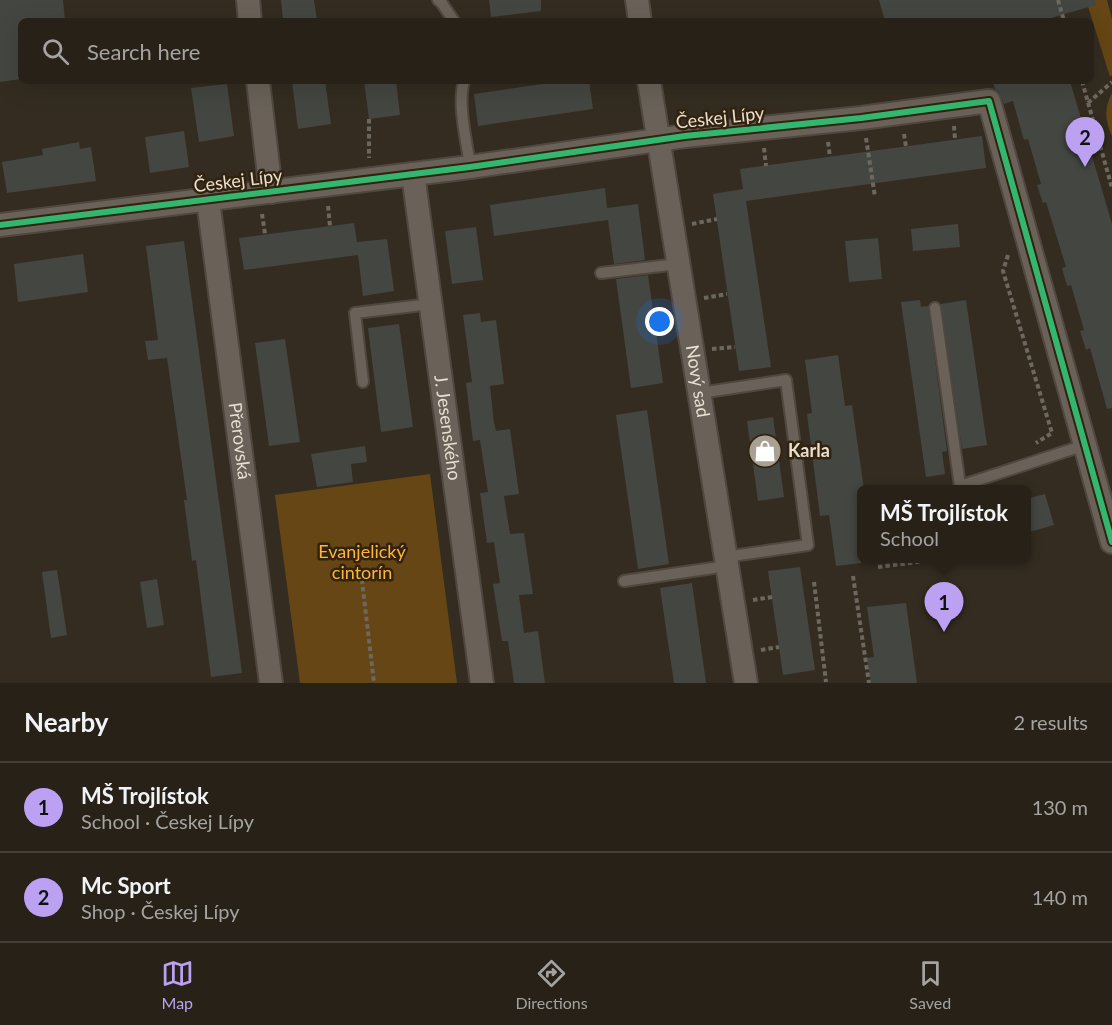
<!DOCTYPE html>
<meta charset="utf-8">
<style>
:root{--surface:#272118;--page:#2f2921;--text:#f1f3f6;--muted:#a4a3a2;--line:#433e37;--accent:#bca0f2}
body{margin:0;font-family:Lato,sans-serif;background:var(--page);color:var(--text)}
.you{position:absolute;left:660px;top:322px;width:21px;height:21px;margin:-15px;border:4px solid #fff;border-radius:50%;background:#1a73e8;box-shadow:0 0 0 9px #1a73e833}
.badge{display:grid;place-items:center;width:39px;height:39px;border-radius:50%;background:var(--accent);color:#111;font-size:20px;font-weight:700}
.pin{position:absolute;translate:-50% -50px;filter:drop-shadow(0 2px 3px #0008)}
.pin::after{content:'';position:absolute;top:32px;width:21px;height:18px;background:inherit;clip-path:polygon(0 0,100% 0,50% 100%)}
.popup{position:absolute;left:857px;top:485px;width:174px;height:78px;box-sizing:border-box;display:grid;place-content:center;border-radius:9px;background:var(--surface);filter:drop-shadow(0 2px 4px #0005);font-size:20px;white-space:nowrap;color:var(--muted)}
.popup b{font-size:22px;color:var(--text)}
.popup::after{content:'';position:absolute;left:50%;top:100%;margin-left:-12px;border:12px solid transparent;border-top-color:var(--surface)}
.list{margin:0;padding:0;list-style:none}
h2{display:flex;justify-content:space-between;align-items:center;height:78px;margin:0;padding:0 24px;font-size:26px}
h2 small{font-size:20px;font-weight:400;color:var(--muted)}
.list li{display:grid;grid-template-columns:39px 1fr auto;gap:18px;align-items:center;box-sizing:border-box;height:90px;padding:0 24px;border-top:2px solid var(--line)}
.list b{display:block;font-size:22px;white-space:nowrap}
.list p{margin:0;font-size:20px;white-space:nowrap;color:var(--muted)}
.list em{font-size:20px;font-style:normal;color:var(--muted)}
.icon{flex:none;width:33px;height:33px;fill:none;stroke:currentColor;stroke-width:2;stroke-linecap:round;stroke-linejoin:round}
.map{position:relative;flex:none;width:1112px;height:683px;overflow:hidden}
.search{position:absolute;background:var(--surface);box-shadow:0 6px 24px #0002;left:18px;right:18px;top:18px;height:66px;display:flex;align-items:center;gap:15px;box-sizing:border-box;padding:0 21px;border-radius:9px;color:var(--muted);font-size:22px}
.sheet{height:258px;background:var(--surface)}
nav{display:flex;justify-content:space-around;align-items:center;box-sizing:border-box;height:84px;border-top:2px solid var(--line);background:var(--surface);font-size:16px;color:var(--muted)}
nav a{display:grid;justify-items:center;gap:3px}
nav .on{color:var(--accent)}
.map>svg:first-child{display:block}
</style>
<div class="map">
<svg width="1112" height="683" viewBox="0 0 1112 683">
<rect width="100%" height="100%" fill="#342c20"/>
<path fill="#654614" d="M1086,0h21l5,19v56l-2,2z
M1112,93v43c-7,-15 -8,-28 0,-43z
M430,474l27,209h-157l-25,-188z"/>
<path fill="#444642" d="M0,0h63l2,21h-44v58l-21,3z
M281,0h33l3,21h-34z
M489,0h52v11l-50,6z
M879,0h216l1,5 -56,16h-155z
M292,81h33l6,43 -33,5z
M364,81h32l4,34 -31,4z
M564,81h25l4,28 -115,17 -4,-32z
M993,81h77l42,143v184l-5,1 -17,-61 -4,2 -6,-19 4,-1 -13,-45 -4,1 -5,-18 4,-1 -20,-65 -3,1 -6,-18 4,-1 -13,-45 -4,1 -11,-39 -9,3 -5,-12 -4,-3z
M227,84l7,52 -35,6 -8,-54z
M184,131l5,36 -39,6 -5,-36z
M982,136l4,32 -240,33 25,166 -32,4 -26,-177 30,-5 -3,-20z
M79,142l1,7 11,-2 5,34 -89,12 -5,-31 41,-7 -1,-6z
M605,188l2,20 31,-4 7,56 -31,4 -6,-44 -114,16 -4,-31z
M354,223l3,19 30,-3 7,52 -31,5 -5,-41 -114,15 -5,-32z
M958,224l2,23 -47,4 -2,-22z
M476,227l7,53 -31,4 -7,-53z
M878,238l4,41 -33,3 -4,-41z
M184,241l58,432 -31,4 -15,-117 -4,1 -8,-61h3l-20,-142 -19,2 -3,-19 13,-1 -12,-94z
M83,254l5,38 -70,10 -4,-38z
M648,275l15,108 -32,5 -15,-109z
M920,300l1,7 7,-1 19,145 -5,1 3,22 -19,3 -25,-175z
M966,300l21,145 -25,4 -21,-145z
M480,313l1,9 15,-2 8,64 -14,2 4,37 2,8 14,-2 9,65 -15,2 6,38 14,-1 9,61 -14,1 5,38 14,-2 7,52h-31l-6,-42h-6l-9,-57 7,-1 -6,-41 -7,1 -7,-50 8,-1 -8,-52 -7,1 -7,-58 6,-1 -9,-67z
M399,324l14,103 -32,5 -13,-104z
M285,339l15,103 -31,4 -14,-103z
M838,355l7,51 7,-1 12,84h-3v74l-25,3 -7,-51 -9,1 -13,-102 5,-1 -7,-53z
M647,410l22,154 -31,5 -22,-154z
M773,417l11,80 -26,4 -11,-80z
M365,446l2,16 -16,2 2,18 -36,5 -6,-33z
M1045,494l9,31 -28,8v-34z
M800,567l15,103 -32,5 -15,-104z
M57,570l10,65 -16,3 -9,-66z
M157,579l7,46 -17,3 -7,-46z
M692,583l14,100h-32l-14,-95z
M906,603l11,80h-46l-4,-25 7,-1 -7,-50z"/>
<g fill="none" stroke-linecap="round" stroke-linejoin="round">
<g stroke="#50483f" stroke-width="14">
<path id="service" d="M438,0l3,2 13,19
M464,81c-7,25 3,60 6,86
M601,273l77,-9
M935,308l25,178 125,-41
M363,382l-8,-69 76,-9
M700,393l86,-13 22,165 -83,12
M624,581l103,-15"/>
</g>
<g stroke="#50483f" stroke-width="26">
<g id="minor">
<path d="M248,0l2,21"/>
<path d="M637,0l3,21"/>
<path d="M258,81l13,111"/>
<path id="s1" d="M649,81l97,602"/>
<path id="s2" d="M413,174l69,509"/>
<path id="s3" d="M208,200l63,483"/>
<path d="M0,225l470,-58 215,-31 176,-18 128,-17 123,441"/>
</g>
</g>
<path stroke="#6d685f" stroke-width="4" stroke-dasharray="4.5 3" stroke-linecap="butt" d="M1058,0l6,21
M1082,81l30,107
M1088,103l24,-21
M369,119v39
M954,126l1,14
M904,134l2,13
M866,138l9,59
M828,142l2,15
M764,148l2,18
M328,206l2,20
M262,214l3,20
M692,224l25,-5
M1008,255l-5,16 49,162 -16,10
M704,298l23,-4
M712,349l23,-2
M878,567l40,-5 -1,-4
M361,572l13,111
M853,576l16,107
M814,582l12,100
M753,600l19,-3
M761,650l18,-3"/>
<use href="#service" stroke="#6a6259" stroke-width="10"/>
<use href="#minor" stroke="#6a6259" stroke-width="22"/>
<g stroke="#32230e" stroke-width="10">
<path id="cycleway" d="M0,225l470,-58 215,-31 176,-18 128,-17 123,441"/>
</g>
<use href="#cycleway" stroke="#33b770" stroke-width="6"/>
</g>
<defs>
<g id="shop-disc" transform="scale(1.725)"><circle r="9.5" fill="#a9a094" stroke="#32230e"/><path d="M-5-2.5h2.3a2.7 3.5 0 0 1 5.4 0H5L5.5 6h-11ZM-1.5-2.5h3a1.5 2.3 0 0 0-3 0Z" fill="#fff"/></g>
</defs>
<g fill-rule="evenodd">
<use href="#shop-disc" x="765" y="451"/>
</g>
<g text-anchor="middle" stroke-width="5" stroke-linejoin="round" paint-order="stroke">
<g font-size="18" fill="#e8dfd2" stroke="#32230e">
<text transform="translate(720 118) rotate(-6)" y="6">Českej Lípy</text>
<text transform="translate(238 181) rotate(-7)" y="6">Českej Lípy</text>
<text dy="6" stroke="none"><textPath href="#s1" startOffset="304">Nový sad</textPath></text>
<text dy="6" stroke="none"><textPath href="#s2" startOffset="256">J. Jesenského</textPath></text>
<text dy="6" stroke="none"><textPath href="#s3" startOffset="243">Přerovská</textPath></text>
</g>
<g font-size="18" font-weight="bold" fill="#e8dfd2" stroke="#32230e" text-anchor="start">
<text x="788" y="457">Karla</text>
</g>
<g font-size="18" fill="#ffb43c" stroke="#32230e">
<text x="362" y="558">Evanjelický<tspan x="362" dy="21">cintorín</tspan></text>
</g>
</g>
</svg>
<div class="you"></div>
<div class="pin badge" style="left:944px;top:632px">1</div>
<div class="popup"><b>MŠ Trojlístok</b>School</div>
<div class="pin badge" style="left:1085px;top:167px">2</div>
<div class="search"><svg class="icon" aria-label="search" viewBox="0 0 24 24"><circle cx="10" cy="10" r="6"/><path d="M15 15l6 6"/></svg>Search here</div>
</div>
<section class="sheet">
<h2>Nearby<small>2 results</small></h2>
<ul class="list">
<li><span class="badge">1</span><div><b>MŠ Trojlístok</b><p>School · Českej Lípy</p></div><em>130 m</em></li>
<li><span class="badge">2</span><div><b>Mc Sport</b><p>Shop · Českej Lípy</p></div><em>140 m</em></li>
</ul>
</section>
<nav>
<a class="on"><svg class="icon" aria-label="map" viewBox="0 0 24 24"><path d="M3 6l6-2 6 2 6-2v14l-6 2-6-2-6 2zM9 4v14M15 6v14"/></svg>Map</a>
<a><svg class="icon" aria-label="directions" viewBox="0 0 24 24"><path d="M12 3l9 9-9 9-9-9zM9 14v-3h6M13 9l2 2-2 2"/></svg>Directions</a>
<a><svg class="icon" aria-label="saved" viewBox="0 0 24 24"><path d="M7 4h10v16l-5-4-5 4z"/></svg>Saved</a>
</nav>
